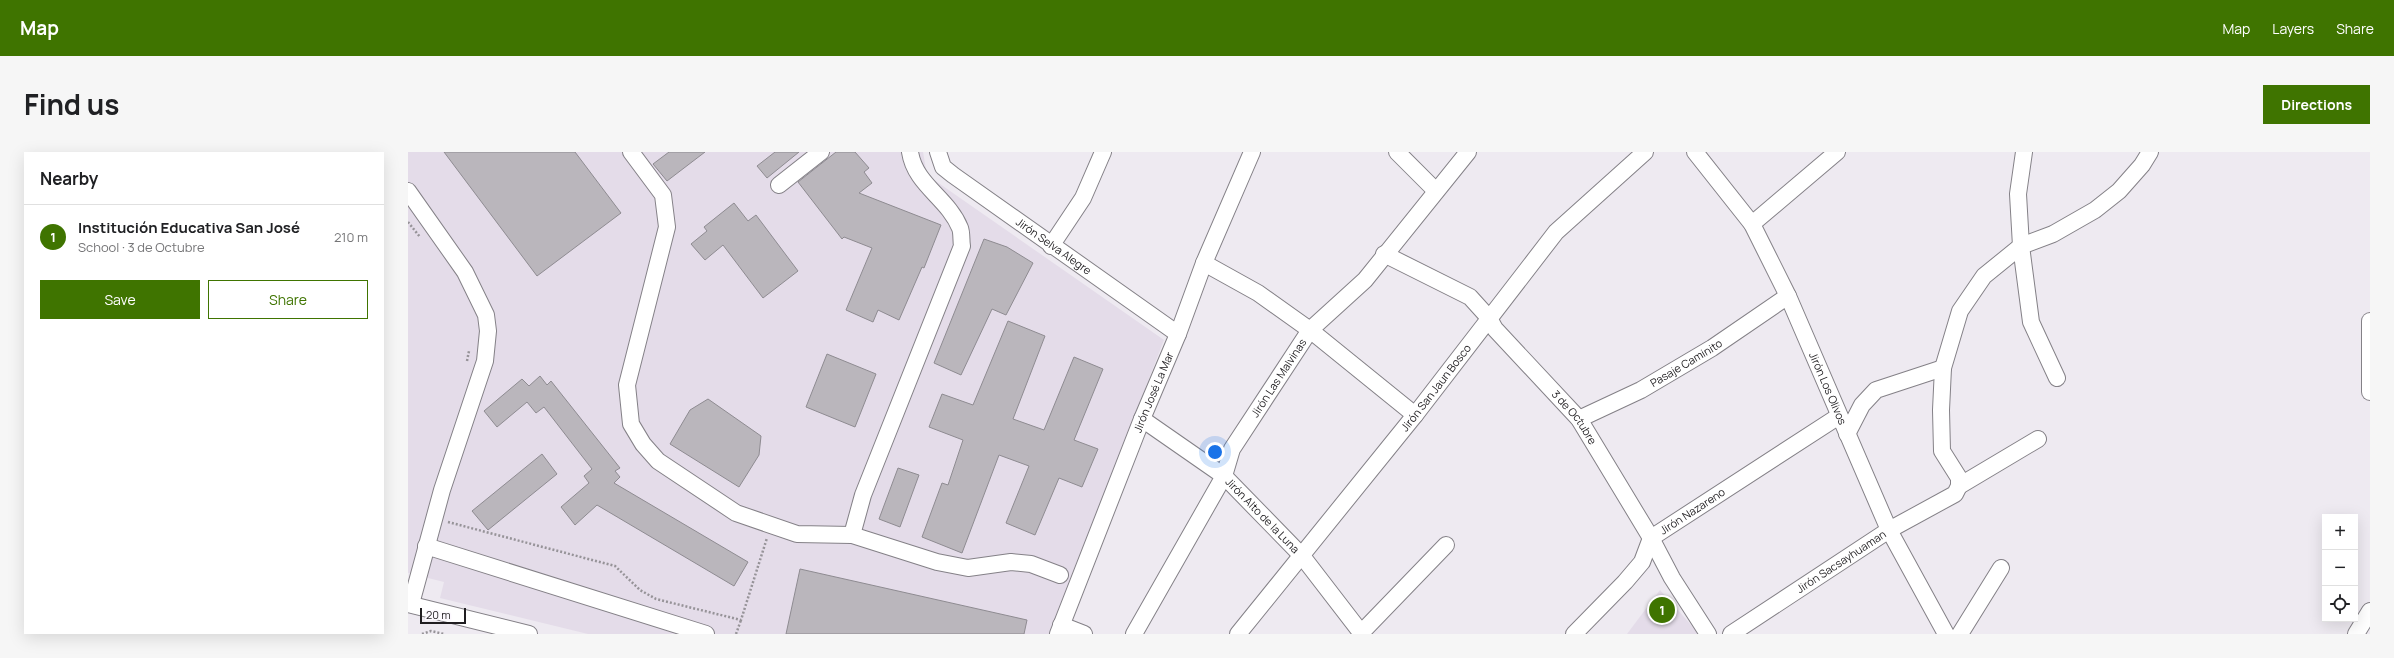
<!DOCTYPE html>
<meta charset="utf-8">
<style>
:root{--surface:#fff;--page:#f6f6f6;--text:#202124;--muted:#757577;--line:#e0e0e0;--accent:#3f7400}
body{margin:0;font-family:Manrope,sans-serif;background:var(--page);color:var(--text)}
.controls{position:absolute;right:12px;bottom:12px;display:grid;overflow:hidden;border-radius:0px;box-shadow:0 4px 16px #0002}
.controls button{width:36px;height:36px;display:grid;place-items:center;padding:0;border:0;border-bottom:1px solid var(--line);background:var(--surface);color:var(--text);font:20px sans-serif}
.scale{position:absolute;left:12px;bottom:10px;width:46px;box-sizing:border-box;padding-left:4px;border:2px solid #201e21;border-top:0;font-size:11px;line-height:14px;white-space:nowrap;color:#201e21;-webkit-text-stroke:3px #fcf8fe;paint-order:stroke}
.you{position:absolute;left:807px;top:300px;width:14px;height:14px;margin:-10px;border:3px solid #fff;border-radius:50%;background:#1a73e8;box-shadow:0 0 0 6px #1a73e833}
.badge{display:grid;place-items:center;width:26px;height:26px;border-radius:50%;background:var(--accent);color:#fff;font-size:13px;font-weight:700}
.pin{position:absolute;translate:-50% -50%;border:2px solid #fff;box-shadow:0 1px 4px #0006}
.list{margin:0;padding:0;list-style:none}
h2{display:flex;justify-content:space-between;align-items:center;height:52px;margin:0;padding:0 16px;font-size:17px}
h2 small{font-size:13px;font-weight:400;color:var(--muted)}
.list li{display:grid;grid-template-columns:26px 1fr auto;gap:12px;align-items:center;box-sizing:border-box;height:64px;padding:0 16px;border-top:1px solid var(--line)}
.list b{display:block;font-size:15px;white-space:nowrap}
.list p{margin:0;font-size:13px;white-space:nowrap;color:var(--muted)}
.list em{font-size:13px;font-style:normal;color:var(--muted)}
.actions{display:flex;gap:8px;padding:12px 16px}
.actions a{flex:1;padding:9px 0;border:1px solid var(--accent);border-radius:0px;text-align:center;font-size:14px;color:var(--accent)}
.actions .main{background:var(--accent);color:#fff}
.icon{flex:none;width:22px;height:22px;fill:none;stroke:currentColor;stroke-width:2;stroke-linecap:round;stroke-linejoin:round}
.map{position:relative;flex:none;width:1962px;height:482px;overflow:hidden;border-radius:0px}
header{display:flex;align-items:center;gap:24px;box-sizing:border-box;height:56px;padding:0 20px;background:var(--accent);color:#fff}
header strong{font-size:19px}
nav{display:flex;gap:22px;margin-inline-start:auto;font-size:14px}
.intro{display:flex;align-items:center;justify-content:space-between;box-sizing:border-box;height:96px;padding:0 24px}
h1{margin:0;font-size:28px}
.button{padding:10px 18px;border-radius:0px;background:var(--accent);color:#fff;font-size:14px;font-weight:700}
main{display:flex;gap:24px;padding:0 24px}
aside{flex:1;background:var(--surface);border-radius:0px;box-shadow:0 4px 16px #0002}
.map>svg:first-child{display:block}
</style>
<header>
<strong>Map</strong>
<nav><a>Map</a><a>Layers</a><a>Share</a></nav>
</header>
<div class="intro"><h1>Find us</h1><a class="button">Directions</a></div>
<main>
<aside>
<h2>Nearby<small></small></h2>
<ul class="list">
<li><span class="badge">1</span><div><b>Institución Educativa San José</b><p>School · 3 de Octubre</p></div><em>210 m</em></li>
</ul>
<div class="actions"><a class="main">Save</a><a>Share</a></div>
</aside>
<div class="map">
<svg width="1962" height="482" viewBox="0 0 1962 482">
<rect width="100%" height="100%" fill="#eeeaf1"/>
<path fill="#e4dce9" d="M0,0h515l4,23 237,165 -114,294h-462l-148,-36 4,-16 -36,-9z
M1252,438l39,44h-72z"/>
<path fill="#bab6bc" stroke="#8e8b91" d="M36,0h131l46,61 -84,63z
M261,0h36l-38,29 -14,-17z
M367,0h24l-32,26 -10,-12z
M428,0h19l14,16 -5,4 8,11 -13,10 82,32 -17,43 -2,-1 -23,53 -21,-10 -5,12 -27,-12 26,-62 -28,-11 -2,2 -44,-57z
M326,51l14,18 8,-6 42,56 -35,27 -40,-53 -18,15 -14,-16 16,-13 -3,-4z
M576,87l23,8 26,16 -27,52 -14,-6 -31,66 -27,-12z
M600,169l37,15 -32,83 31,11 30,-73 29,12 -29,71 24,9 -16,38 -23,-9 -24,57 -29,-12 23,-57 -30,-11 -37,98 -40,-16 20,-54 6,2 15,-45 -34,-13 13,-33 31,11z
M419,202l49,20 -21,53 -49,-20z
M132,224l7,9 4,-4 69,87 -5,3 5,6 -6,6 134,79 -14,24 -137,-81 -22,20 -14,-18 28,-24 -5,-7 8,-7 -48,-62 -8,6 -9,-11 -30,25 -13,-16 38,-32 7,7z
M300,247l53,37 -2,19 -20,32 -69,-43 20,-34z
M134,302l15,20 -69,56 -16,-19z
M490,316l21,7 -19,52 -21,-8z
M392,417l227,51 -3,14h-238z"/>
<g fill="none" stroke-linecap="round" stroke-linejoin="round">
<g stroke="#848187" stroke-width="18">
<g id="minor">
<path d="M223,0l32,43 4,32 -40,158 4,39 12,20 15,17 78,52 61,21 55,1 85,27 31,6 43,-6 20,2 29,11"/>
<path id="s1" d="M530,0l5,15 10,8 225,159"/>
<path d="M989,0l39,39"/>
<path id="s2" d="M1287,0l57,72 36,72 101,234 57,104"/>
<path d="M1616,0l-6,42 3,52 10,76 26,56"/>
<path d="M371,33l42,-33"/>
<path d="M0,39l57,81 21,43 2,16 -3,30 -43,129 -31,114"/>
<path d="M1344,72l85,-72"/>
<path d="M643,94l32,-48 20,-46"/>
<path id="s3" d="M976,102l86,43 19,21 6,11 84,90 72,119 21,40 36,56"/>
<path d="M796,111l54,30 52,37 105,85"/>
<path d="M1962,169v71"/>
<path id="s4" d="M734,267l82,57 78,80 60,78"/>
<path id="s5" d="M1171,267l62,-29 71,-42 76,-52"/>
<path d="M1439,282l15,-29 14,-15 67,-22"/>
<path d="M1551,334l79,-47"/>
<path d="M444,383l11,-40 99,-249c-1,-5 0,-13 -2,-18 -12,-30 -45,-43 -50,-76"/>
<path d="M18,394l280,88"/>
<path d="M0,452l121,30"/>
<path d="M653,473l23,9"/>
<path d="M953,481l85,-88"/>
<path id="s6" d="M650,482l84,-215 36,-85 26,-71 48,-111"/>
<path id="s7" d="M726,482l90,-158 8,-27 78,-119 55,-50 103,-128"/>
<path id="s8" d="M830,482l177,-219 141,-183 89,-80"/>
<path id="s9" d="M1166,482l51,-52 17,-20 9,-24 188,-122"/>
<path id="s10" d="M1323,482l158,-104 66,-36 4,-8v-8l-17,-27 -1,-41 2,-42 17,-57 24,-35 37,-30 32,-12 42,-24 24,-19 23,-26 8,-13"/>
<path d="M1552,482l41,-66"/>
<path d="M1948,482l14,-23"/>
</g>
</g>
<path stroke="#969398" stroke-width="2.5" stroke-dasharray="2 2" stroke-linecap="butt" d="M0,70l12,15
M59,209l2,-10
M40,370l167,44 25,24 16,9 85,21 26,-82
M14,482l9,-3 13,3
M328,482l5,-14"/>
<use href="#minor" stroke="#fff" stroke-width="16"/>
</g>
<g text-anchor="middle" stroke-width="4" stroke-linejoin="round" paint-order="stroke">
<g font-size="11" fill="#201e21" stroke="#fcf8fe">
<text dy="4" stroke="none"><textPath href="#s1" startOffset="152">Jirón Selva Alegre</textPath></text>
<text dy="4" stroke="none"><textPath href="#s5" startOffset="121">Pasaje Caminito</textPath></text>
<text dy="4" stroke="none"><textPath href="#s7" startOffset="295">Jirón Las Malvinas</textPath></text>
<text dy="4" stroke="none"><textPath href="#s8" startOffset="316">Jirón San Jaun Bosco</textPath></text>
<text dy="4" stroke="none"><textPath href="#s2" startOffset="273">Jirón Los Olivos</textPath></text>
<text dy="4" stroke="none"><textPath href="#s6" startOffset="260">Jirón José La Mar</textPath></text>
<text dy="4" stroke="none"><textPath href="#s3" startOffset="256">3 de Octubre</textPath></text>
<text dy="4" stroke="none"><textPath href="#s9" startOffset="174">Jirón Nazareno</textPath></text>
<text dy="4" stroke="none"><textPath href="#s4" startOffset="155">Jirón Alto de la Luna</textPath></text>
<text dy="4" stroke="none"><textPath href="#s10" startOffset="132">Jirón Sacsayhuaman</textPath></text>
</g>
</g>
</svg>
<div class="controls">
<button>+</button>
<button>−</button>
<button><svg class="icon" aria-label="locate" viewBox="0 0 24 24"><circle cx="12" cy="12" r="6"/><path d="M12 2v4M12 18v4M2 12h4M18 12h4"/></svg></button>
</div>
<div class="scale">20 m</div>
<div class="you"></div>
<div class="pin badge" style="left:1254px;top:458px">1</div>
</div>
</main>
